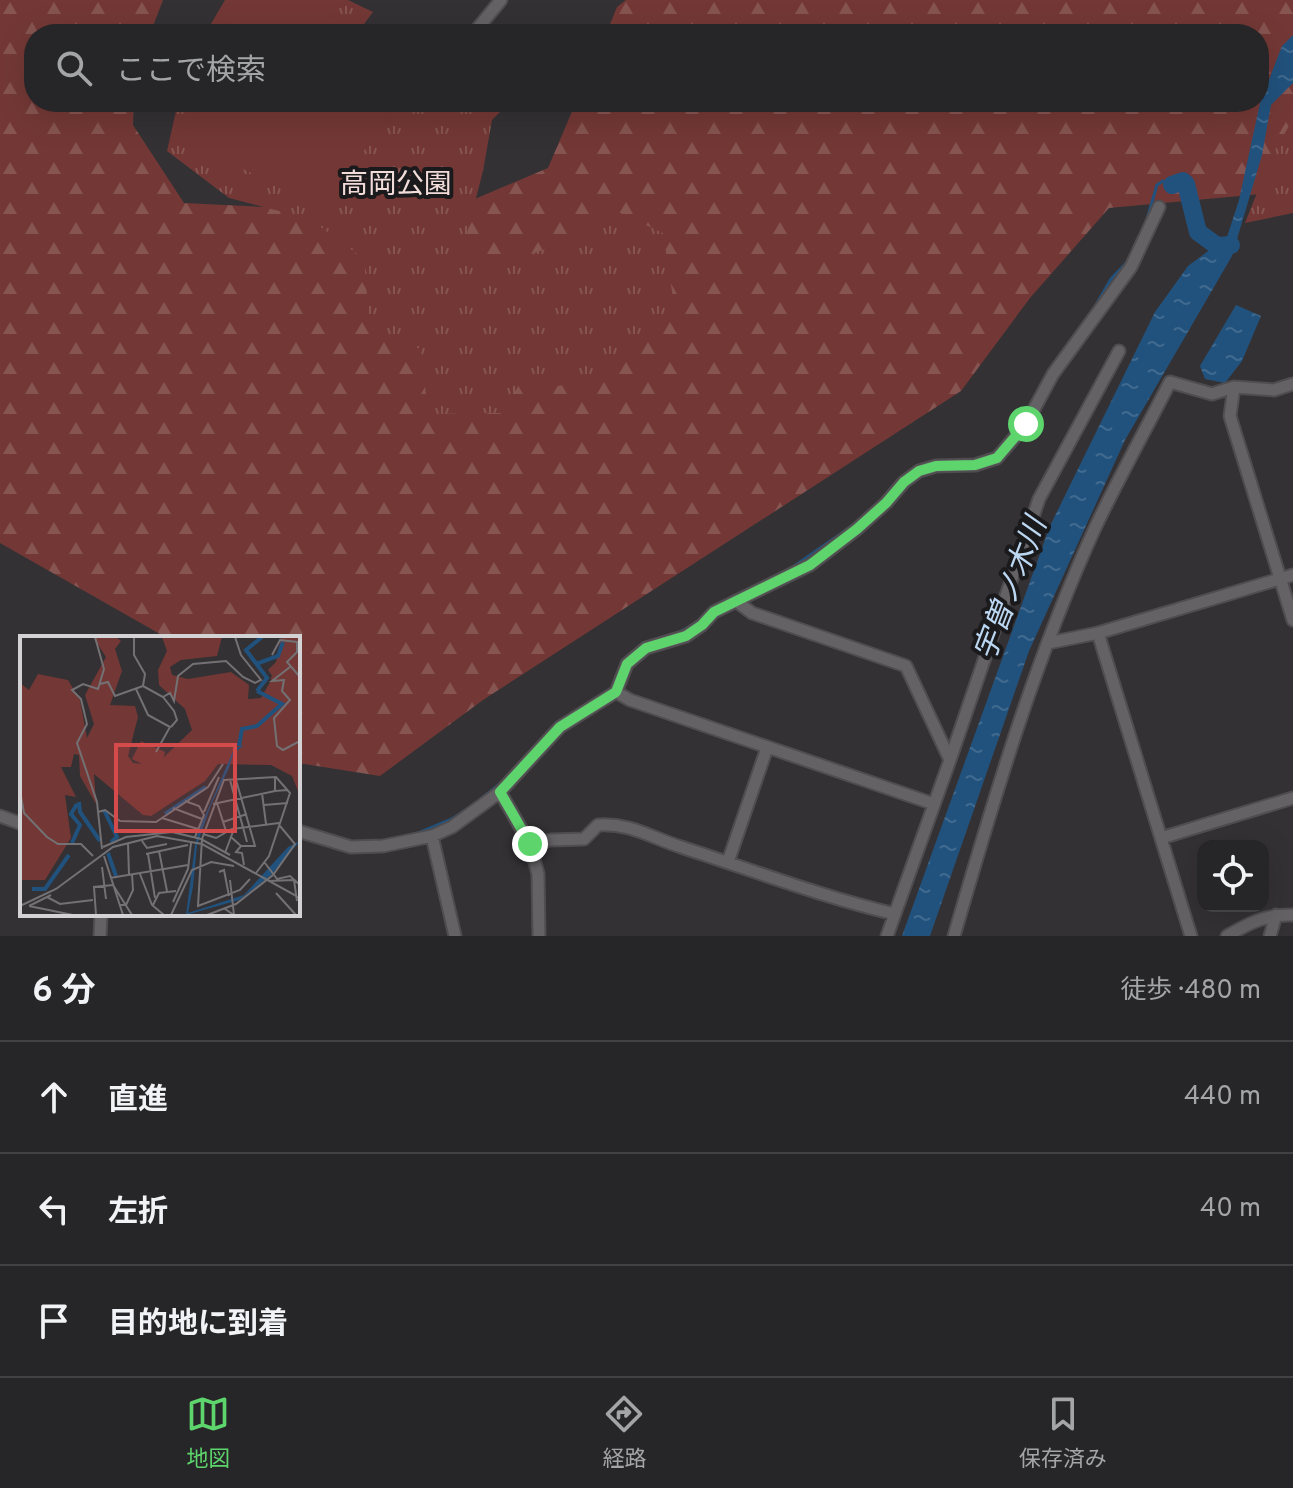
<!DOCTYPE html>
<html lang="ja">
<meta charset="utf-8">
<style>
:root{--surface:#262527;--page:#323133;--text:#f1f3f6;--muted:#a4a5a7;--line:#424244;--accent:#5dd56c}
body{margin:0;font-family:Overpass,"Noto Sans JP",sans-serif;background:var(--page);color:var(--text)}
.controls{position:absolute;right:24px;bottom:24px;display:grid;overflow:hidden;border-radius:16px;box-shadow:0 8px 32px #0002}
.controls button{width:72px;height:72px;display:grid;place-items:center;padding:0;border:0;border-bottom:2px solid var(--line);background:var(--surface);color:var(--text);font:40px sans-serif}
.stop{position:absolute;width:24px;height:24px;margin:-18px;border:6px solid #5dd56c;border-radius:50%;background:#fff}
.stop.end{background:#5dd56c;border-color:#fff;box-shadow:0 2px 8px #0008}
.list{margin:0;padding:0;list-style:none}
h2{display:flex;justify-content:space-between;align-items:center;height:104px;margin:0;padding:0 32px;font-size:34px}
h2 small{font-size:26px;font-weight:400;color:var(--muted)}
.list li{display:grid;grid-template-columns:52px 1fr auto;gap:24px;align-items:center;box-sizing:border-box;height:112px;padding:0 32px;border-top:2px solid var(--line)}
.list b{display:block;font-size:30px;white-space:nowrap}
.list em{font-size:26px;font-style:normal;color:var(--muted)}
.icon{flex:none;width:44px;height:44px;fill:none;stroke:currentColor;stroke-width:2;stroke-linecap:round;stroke-linejoin:round}
.map{position:relative;flex:none;width:1293px;height:936px;overflow:hidden}
.search{position:absolute;background:var(--surface);box-shadow:0 8px 32px #0002;left:24px;right:24px;top:24px;height:88px;display:flex;align-items:center;gap:20px;box-sizing:border-box;padding:0 28px;border-radius:32px;color:var(--muted);font-size:30px}
.sheet{height:440px;background:var(--surface)}
nav{display:flex;justify-content:space-around;align-items:center;box-sizing:border-box;height:112px;border-top:2px solid var(--line);background:var(--surface);font-size:22px;color:var(--muted)}
nav a{display:grid;justify-items:center;gap:4px}
nav .on{color:var(--accent)}
.map>svg:first-child{display:block}
</style>
<div class="map">
<svg width="1293" height="936" viewBox="0 0 1293 936">
<defs>
<pattern id="forest-firs" width="22" height="20" patternUnits="userSpaceOnUse" patternTransform="scale(2)"><rect width="22" height="20" fill="#733835"/><path d="M5 1l3.5 6h-7zM16 11l3.5 6h-7z" fill="#865451"/></pattern>
<pattern id="park-tufts" width="24" height="20" patternUnits="userSpaceOnUse" patternTransform="scale(2)"><rect width="24" height="20" fill="#733835"/><path d="M3 7l-1-3M5 7V3M7 7l1-3M15 17l-1-3M17 17v-4M19 17l1-3" fill="none" stroke="#865451"/></pattern>
<pattern id="water-ripples" width="26" height="14" patternUnits="userSpaceOnUse" patternTransform="scale(2)"><rect width="26" height="14" fill="#21527d"/><path d="M2 4q2-2 4 0t4 0M15 11q2-2 4 0t4 0" fill="none" stroke="#406a8f"/></pattern>
</defs>
<rect width="100%" height="100%" fill="#333134"/>
<path fill="url(#forest-firs)" d="M0,0h163l-13,34h-116v68h100l-1,23 51,78 181,9 65,6 118,-50 28,-66h683v-68h-653l11,-27 9,-7h667v191l-184,17 -79,90 -69,93 -478,309 -103,76 -82,-13v-125h-131l-167,-95z"/>
<path fill="url(#park-tufts)" d="M225,0h123l25,12 -9,12 11,10h-170z
M178,102h332l-18,18 -9,51 -16,62 17,37 65,-22 40,-24 27,-13 47,22 13,84 -74,57 -43,12 -36,-7 -22,34 -73,1 -7,-65 -51,-16 -6,-74 -54,-40 -81,-21 -62,-47z
M1293,119v94l-48,10 27,-68z"/>
<path fill="#733835" d="M248,0h53l37,19 17,15h-132z
M195,102h200l-62,98 -52,-11 -91,-48z"/>
<path fill="url(#water-ripples)" d="M1293,35v48l-22,22 -9,50 -30,101 -107,184 -96,211 -99,285h-28l148,-410 105,-214 33,-46 39,-29 12,-37 21,-97 22,-57z
M1236,305l25,11 -19,45 -17,22 -20,-4 -5,-13z"/>
<g fill="none" stroke-linecap="round" stroke-linejoin="round">
<path stroke="#21527d" stroke-width="3" d="M1145,226l12,-41 6,-4 9,4
M1093,310l18,-31 17,-18
M790,569l69,-48
M708,611l14,-9
M673,635l18,-9
M482,798l19,-15
M416,834l36,-15 18,-12"/>
<path stroke="#21527d" stroke-width="18" d="M1172,185l11,-4 3,3 12,48 19,14 14,-1"/>
<g stroke="#4f4d50" stroke-width="15">
<path id="minor" d="M473,34l28,-34
M1234,387l-4,29 63,204
M736,601l16,12 154,53 44,94 -63,176
M1098,633l93,303
M1048,643l50,-10 195,-58
M616,692l14,8 304,104
M950,760l89,-261 80,-148
M500,792l30,52 21,-4 33,-1 14,-14c32,-2 52,12 83,22 71,23 141,50 214,67
M0,816l22,8
M298,831l53,16 32,-1 49,-10 20,-9 48,-35 60,-65 56,-35 11,-28 19,-16 40,-12 16,-11 12,-13 96,-47 47,-36 29,-26 18,-21 15,-11 17,-5 39,-1 22,-7 29,-34 27,-50 78,-107 28,-60
M432,836l23,100
M1161,838l132,-40
M530,844l8,30 1,62
M728,862l39,-114
M100,936l1,-22
M954,936c40,-138 81,-277 141,-408 23,-49 50,-97 75,-146l42,12 22,-7 40,3 19,-6
M1227,936c22,-13 40,-22 66,-21
M1270,936l6,-21"/>
</g>
<use href="#minor" stroke="#656266" stroke-width="11"/>
</g>
<g fill="none" stroke-linecap="round" stroke-linejoin="round">
<path stroke="#5dd56c" stroke-width="10" d="M530,844l-30,-52 60,-65 56,-35 11,-28 19,-16 40,-12 16,-11 12,-13 96,-47 47,-36 29,-26 18,-21 15,-11 17,-5 39,-1 22,-7 29,-34"/>
</g>
<g text-anchor="middle" stroke-width="8" stroke-linejoin="round" paint-order="stroke">
<g font-size="28" fill="#f1dcda" stroke="#1a191b">
<text x="396" y="193">高岡公園</text>
</g>
<g font-size="30" font-style="italic" fill="#bcd7f2" stroke="#1a191b">
<text transform="translate(1010 589) rotate(-69)" y="10">宇曽ノ木川</text>
</g>
</g>
<g transform="translate(20 636)">
<rect width="280" height="280" fill="#333134"/>
<path d="M73,1h23l5,4 -6,8 7,22 -12,34 25,1 3,11 -10,39 5,7 23,2 36,-35 -7,-21 -26,-24 -1,-15 9,-19 -5,-14h60l-5,19 -36,4 -11,7 2,8 16,4 43,-7 18,13 -1,14 13,-1 12,-21 -5,-7 8,-8 5,-25h19v159l-8,-20 -21,-11 -53,-1 -13,17 -54,35 -8,-1 -49,-41 2,30 -16,-28 -1,-21 -5,-1 -3,13h-10l15,30 -11,-2 6,43 -26,42h-24l-1,-197 9,7 9,-16 30,6 12,20 7,38 7,-14 -9,-29 21,-38z" fill="#733835"/>
<path d="M259,35l13,17 -6,29 14,23 -52,14 1,-12 8,-4 16,-33 -2,-28zM121,105l24,11 -4,17 12,-5 5,10 -22,9 -6,-15 -18,-9z" fill="#733835"/>
<path d="M224,109l-11,9 -4,14 -18,37 -14,40 -4,42 -5,26 56,-18 44,-48 12,-6 -29,34 -32,25 -53,15 9,-70 4,-15 35,-81z" fill="#21527d"/>
<path fill="none" stroke="#21527d" stroke-width="4" d="M236,28l22,-8 5,-14M237,55l10,-13 -21,-28 16,-13M219,110l3,-17 15,-3 25,-22 -25,-13M59,166l1,10 20,29M84,174l13,27 -6,5M145,178l41,-27M52,207l8,-18 -9,-11 6,-10M88,217l8,23M12,253h13l24,-34"/>
<path fill="none" stroke="#737174" stroke-width="2" d="M75,1l9,32 -6,20 -15,-5 -11,6 9,9 6,25 -10,19 20,59 5,47M114,1v18l11,19 -2,12M252,19l8,-15 17,2v10l-10,10 13,15M270,31l-18,14 12,-1 -2,11 8,9 -16,18 3,28 6,4 17,-9M80,48l8,-2 7,14 28,-10M123,50l20,11 11,14 3,9 -6,7M116,53l12,26 22,12 -14,25M143,61l7,-4 4,8 4,-25 15,-12 33,-3 17,16 12,6 6,-3 -20,-25 -6,-18M255,141v14l13,-1M210,144l17,62M0,155l4,22 23,24 11,7h23l12,12M242,157l4,31M165,165l14,5 5,9 -9,22M197,167l9,28M193,168l62,-13M244,169l24,-2M153,172l29,11M78,176l7,-2 15,11 36,1 52,-35 15,-23M184,176l15,-35M142,182l36,11M203,186l24,-8M183,198l13,4 16,-9 47,-6M211,201l10,9h14l-19,-66M122,205l5,7 20,-4M108,207l1,32M221,210l-5,6 6,1 2,12M83,211l23,-10 46,-5 29,7 29,16M139,215l8,40M205,217l9,-24M126,218l42,-9M128,218l7,44M84,220l19,59M245,227l12,16 13,-3 10,9M82,231l4,32M199,236l5,-2 5,26M120,238l12,31 12,10M90,242l78,-13M230,243l-10,11 -42,16 4,-67 22,-59 52,-3 14,16 -21,63 -13,17M248,245l26,-1 3,21M93,249l19,30M256,257l20,22M27,261l13,7 33,-4M153,266l15,-33 3,-26M99,269h7l7,-15 -1,-16M133,269l6,-12 17,-2M0,270l36,-17 57,-42 44,-11 45,8 98,54M9,270l22,-11M9,270l44,9M205,273l9,6 -4,-35M76,279l-2,-28 19,-2M151,279l21,-45 19,-8 23,4M187,279l29,-11 37,-29 22,-31 -15,-18"/>
<path fill="#d54a4a" fill-opacity="0.15" stroke="#d54a4a" stroke-width="4" d="M96,109h119v86h-119z"/>
<rect width="280" height="280" fill="none" stroke="#d3d2d4" stroke-width="4"/>
</g>
</svg>
<div class="controls">
<button><svg class="icon" aria-label="locate" viewBox="0 0 24 24"><circle cx="12" cy="12" r="6"/><path d="M12 2v4M12 18v4M2 12h4M18 12h4"/></svg></button>
</div>
<div class="stop" style="left:1026px;top:424px"></div>
<div class="stop end" style="left:530px;top:844px"></div>
<div class="search"><svg class="icon" aria-label="search" viewBox="0 0 24 24"><circle cx="10" cy="10" r="6"/><path d="M15 15l6 6"/></svg>ここで検索</div>
</div>
<section class="sheet">
<h2>6 分<small>徒歩 · 480 m</small></h2>
<ul class="list">
<li><svg class="icon" aria-label="ahead" viewBox="0 0 24 24"><path d="M12 20V5M6 11l6-6 6 6"/></svg><div><b>直進</b></div><em>440 m</em></li>
<li><svg class="icon" aria-label="left" viewBox="0 0 24 24"><path d="M17 20v-9H6M10 6l-5 5 5 5"/></svg><div><b>左折</b></div><em>40 m</em></li>
<li><svg class="icon" aria-label="arrive" viewBox="0 0 24 24"><path d="M6 21V4h12l-3 4 3 4H6"/></svg><div><b>目的地に到着</b></div></li>
</ul>
</section>
<nav>
<a class="on"><svg class="icon" aria-label="map" viewBox="0 0 24 24"><path d="M3 6l6-2 6 2 6-2v14l-6 2-6-2-6 2zM9 4v14M15 6v14"/></svg>地図</a>
<a><svg class="icon" aria-label="directions" viewBox="0 0 24 24"><path d="M12 3l9 9-9 9-9-9zM9 14v-3h6M13 9l2 2-2 2"/></svg>経路</a>
<a><svg class="icon" aria-label="saved" viewBox="0 0 24 24"><path d="M7 4h10v16l-5-4-5 4z"/></svg>保存済み</a>
</nav>
